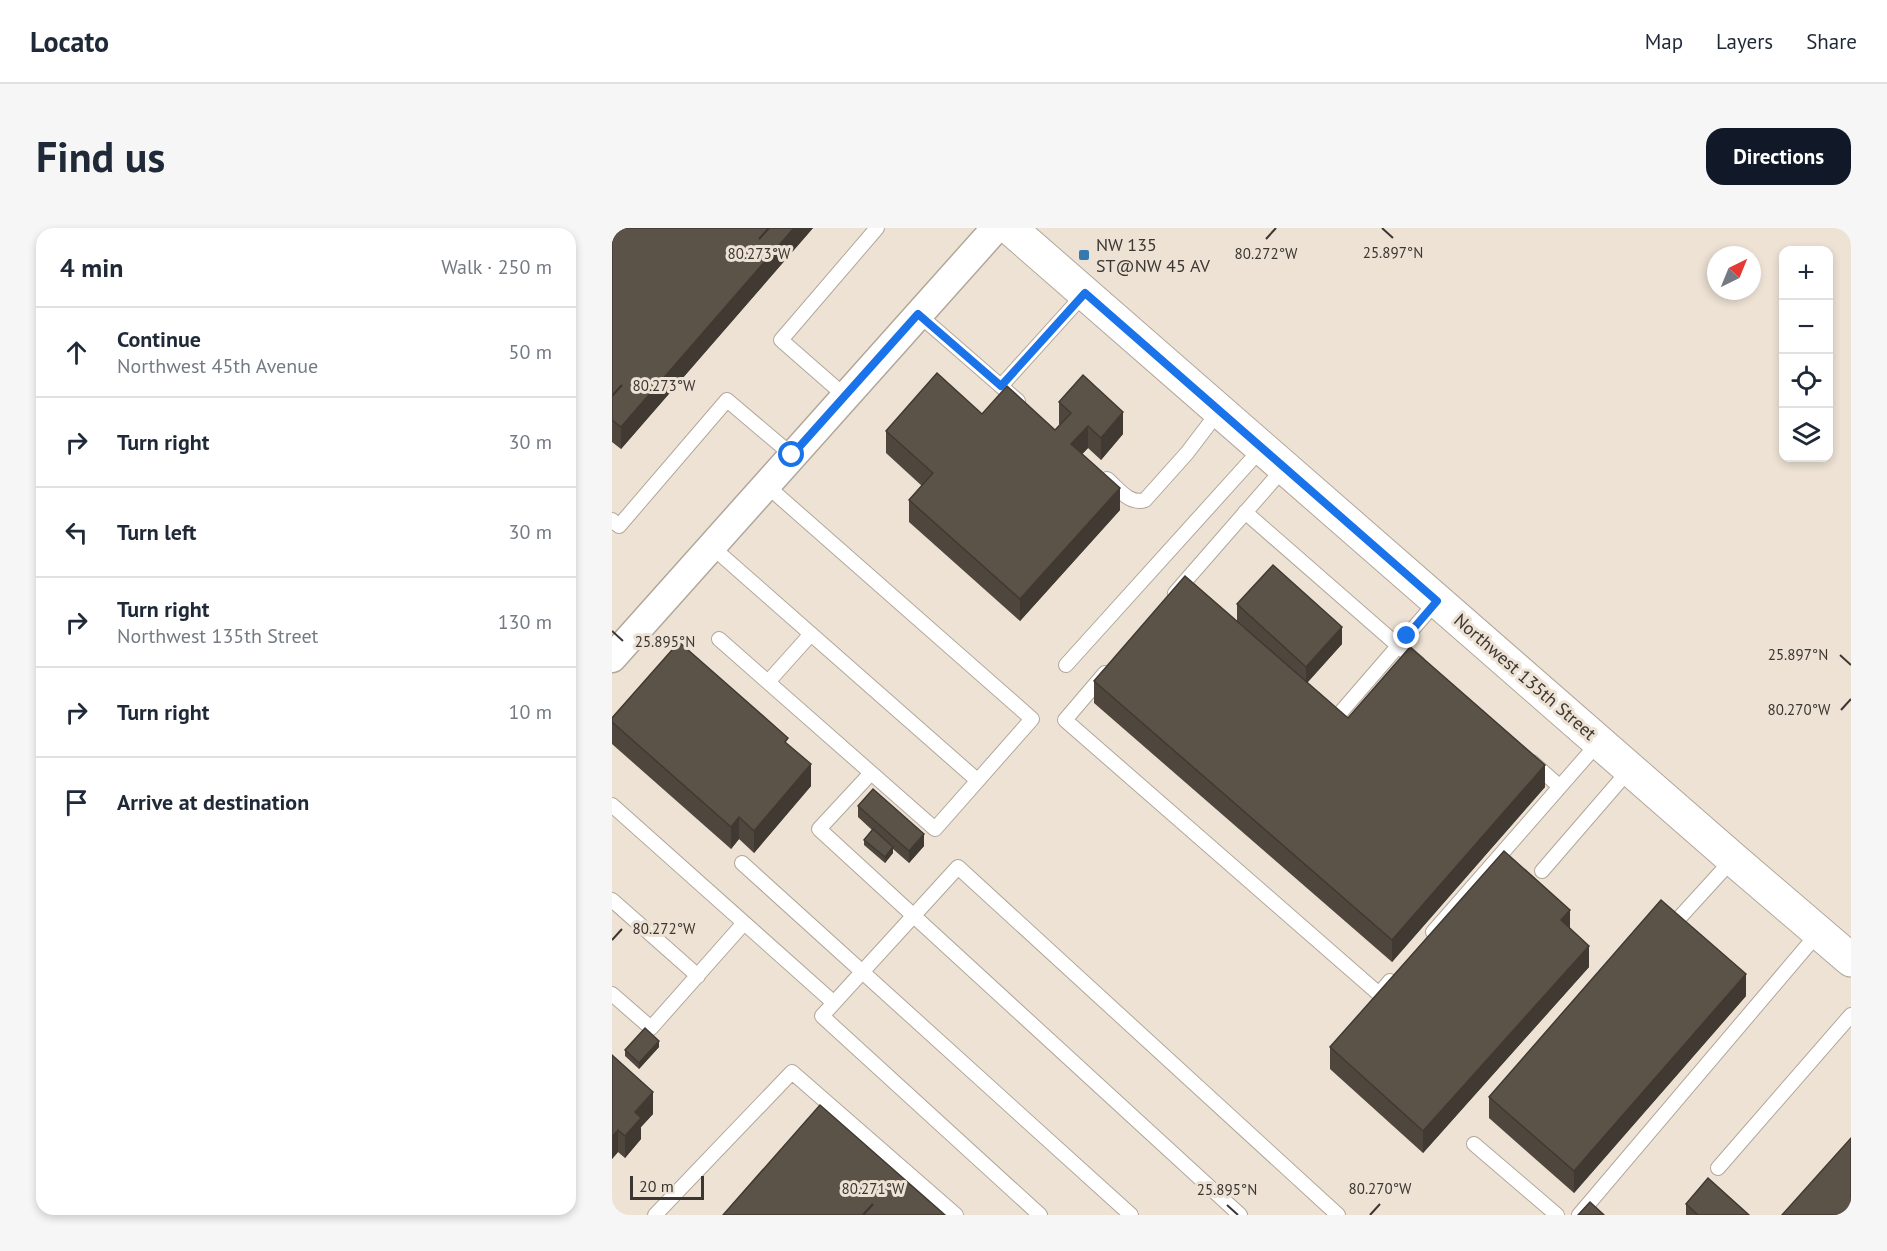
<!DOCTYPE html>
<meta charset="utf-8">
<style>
:root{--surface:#fff;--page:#f6f6f7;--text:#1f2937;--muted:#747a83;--line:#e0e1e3;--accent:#111827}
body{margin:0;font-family:"PT Sans",sans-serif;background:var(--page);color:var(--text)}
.controls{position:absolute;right:18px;top:18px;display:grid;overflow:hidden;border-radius:12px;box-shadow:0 3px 9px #0003}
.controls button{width:54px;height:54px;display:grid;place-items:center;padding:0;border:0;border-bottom:2px solid var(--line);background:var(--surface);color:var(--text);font:30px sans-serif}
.compass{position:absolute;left:1095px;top:18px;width:54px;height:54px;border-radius:50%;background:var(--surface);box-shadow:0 3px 9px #0003;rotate:43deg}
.scale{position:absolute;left:18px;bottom:15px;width:74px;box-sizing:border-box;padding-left:6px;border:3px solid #3b3631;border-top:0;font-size:16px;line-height:21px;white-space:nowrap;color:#3b3631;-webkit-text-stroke:4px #ede2d4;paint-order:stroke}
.stop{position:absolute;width:18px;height:18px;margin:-14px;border:4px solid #1a73e8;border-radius:50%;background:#fff}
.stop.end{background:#1a73e8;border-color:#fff;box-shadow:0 2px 6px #0008}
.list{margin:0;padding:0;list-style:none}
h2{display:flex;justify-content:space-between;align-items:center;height:78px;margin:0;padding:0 24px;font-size:26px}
h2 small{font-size:20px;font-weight:400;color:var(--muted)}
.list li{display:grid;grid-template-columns:39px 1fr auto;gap:18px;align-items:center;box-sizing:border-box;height:90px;padding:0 24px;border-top:2px solid var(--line)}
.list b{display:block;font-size:22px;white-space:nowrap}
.list p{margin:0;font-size:20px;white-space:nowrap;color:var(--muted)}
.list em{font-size:20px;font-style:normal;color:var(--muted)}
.icon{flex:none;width:33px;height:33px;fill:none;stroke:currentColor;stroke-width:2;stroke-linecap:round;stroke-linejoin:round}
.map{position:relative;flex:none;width:1239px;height:987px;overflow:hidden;border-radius:18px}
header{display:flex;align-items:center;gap:36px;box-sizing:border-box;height:84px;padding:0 30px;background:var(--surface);border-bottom:2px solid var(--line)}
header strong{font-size:28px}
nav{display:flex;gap:33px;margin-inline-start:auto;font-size:21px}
.intro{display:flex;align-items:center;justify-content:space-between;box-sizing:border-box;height:144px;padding:0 36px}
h1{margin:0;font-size:42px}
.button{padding:15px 27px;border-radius:18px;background:var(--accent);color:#fff;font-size:21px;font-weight:700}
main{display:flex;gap:36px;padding:0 36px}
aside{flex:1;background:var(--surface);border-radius:18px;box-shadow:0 3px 9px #0003}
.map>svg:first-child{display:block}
</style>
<header>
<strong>Locato</strong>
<nav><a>Map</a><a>Layers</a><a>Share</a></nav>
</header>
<div class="intro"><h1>Find us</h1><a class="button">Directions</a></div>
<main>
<aside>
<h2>4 min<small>Walk · 250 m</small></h2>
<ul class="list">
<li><svg class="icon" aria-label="ahead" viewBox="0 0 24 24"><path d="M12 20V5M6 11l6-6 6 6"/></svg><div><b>Continue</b><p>Northwest 45th Avenue</p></div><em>50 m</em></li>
<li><svg class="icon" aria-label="right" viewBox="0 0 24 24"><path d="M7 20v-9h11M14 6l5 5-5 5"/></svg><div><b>Turn right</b></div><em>30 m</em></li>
<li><svg class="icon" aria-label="left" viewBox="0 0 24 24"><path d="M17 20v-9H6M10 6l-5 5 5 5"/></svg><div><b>Turn left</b></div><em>30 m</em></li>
<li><svg class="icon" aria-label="right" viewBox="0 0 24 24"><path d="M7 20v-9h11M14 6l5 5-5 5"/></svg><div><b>Turn right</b><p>Northwest 135th Street</p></div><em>130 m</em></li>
<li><svg class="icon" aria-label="right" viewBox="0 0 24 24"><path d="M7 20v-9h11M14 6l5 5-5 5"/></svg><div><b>Turn right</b></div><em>10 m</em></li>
<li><svg class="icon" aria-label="arrive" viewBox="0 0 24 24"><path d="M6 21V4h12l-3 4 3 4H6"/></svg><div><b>Arrive at destination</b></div></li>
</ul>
</aside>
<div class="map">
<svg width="1239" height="987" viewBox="0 0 1239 987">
<rect width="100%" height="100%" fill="#ede2d4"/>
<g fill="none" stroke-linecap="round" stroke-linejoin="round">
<g stroke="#b1a79a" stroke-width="16">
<path id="service" d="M306,86l100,87
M389,158l84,-93
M233,168l-64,-56 96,-112
M495,251c11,9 22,26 38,21l42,-47 32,-42
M633,284l173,151
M0,292l7,6 108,-126 65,55
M99,318l100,88
M563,365l109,-125
M107,411l216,190 97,-110 -266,-234
M454,437l196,-217
M493,445l-40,47 314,274 11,-13
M156,454l43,-48 166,146
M729,484l96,-111
M920,534l27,24
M259,545l-52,56 421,386
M0,577l222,198
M130,635l389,352
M930,643l88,-102
M0,672l86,76
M1069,688l52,-57
M821,704l166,-190
M0,766l39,34 93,-105
M862,916l83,71
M1106,940l133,-153
M43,987l137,-143 164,143
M428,987l-218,-199 136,-149 380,348
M967,987l240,-283"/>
</g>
<g stroke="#b1a79a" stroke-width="31">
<path id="minor" d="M0,430l384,-430"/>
</g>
<g stroke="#b1a79a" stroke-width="35">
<path id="secondary" d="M398,0l723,631 118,101"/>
</g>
<use href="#service" stroke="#fff" stroke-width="14"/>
<use href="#minor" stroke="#fff" stroke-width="28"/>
<use href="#secondary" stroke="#fff" stroke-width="33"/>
</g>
<path fill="#4f473e" d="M0,0h201l-192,221 -9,-7z
M447,174l64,32 -22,26 -13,-12 -6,6 38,56 -100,111 -111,-99v-22l13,-14 -36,-33v-22l96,-17 73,16 5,-5 -1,-1z
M625,376l105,40 -35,39 41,35 197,69 -153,175 -298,-259v-22l162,-43 -19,-17z
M0,490l176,26 23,42 -57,67 -15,-14 -8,10 -119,-105z
M246,578l66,40 -15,17 -16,-14v4l-8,10 -21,-18v-5l8,-10 -14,-13z
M958,700l19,39 -166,186 -93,-84v-22z
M1134,768l-172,197 -85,-75v-21z
M47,819l-20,22 -14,-13v-6z
M0,827l41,59 -12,13v12l-16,19 -7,-6 -6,7z
M1074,976l63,11h-63z"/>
<path fill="#403a32" d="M182,0h19l-192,221v-22z
M511,184v22l-22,26v-22z
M476,198v22l-17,18v-22z
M508,260v22l-100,111v-22z
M730,399v17l-36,40v-17z
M199,536v22l-57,67v-22z
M933,537v22l-153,175v-22z
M127,589v22l-8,10v-22z
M312,606v12l-15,17v-12z
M281,619v6l-8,10v-6z
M958,682v22l-9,-12z
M977,718v21l-166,186v-22z
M1134,746v22l-172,197v-22z
M47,813v6l-20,22v-6z
M41,864v22l-12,13v12l-16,19v-22l10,-24z
M6,902v22l-6,7v-22z"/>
<path fill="#5c5348" stroke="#403a32" stroke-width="1.5" d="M0,0h182l-173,199 -9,-7z
M325,145l45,41 25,-28 48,44 16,-17 -12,-11 24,-27 40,37 -22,26 -13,-12 -17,18 49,44 -100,111 -111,-99 24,-27 -47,-42z
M661,337l69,62 -36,40 -69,-63z
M573,348l163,142 62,-71 135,118 -153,175 -298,-259z
M67,414l109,96 -3,4 26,22 -57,67 -15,-14 -8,10 -119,-105v-4z
M261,561l51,45 -15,17 -51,-45z
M261,601l20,18 -8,10 -21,-17z
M892,623l66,59 -9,10 28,26 -166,185 -93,-84z
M1049,672l85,74 -172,197 -85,-74z
M33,800l14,13 -20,22 -14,-13z
M0,827l41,37 -18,20 6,6 -16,18 -7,-6 -6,7z
M208,877l125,110h-222z
M1239,910v77h-69z
M1096,950l41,37h-51l-12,-11z
M978,974l14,13h-26z"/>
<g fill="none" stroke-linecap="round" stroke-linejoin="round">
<path stroke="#1a73e8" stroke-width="8" d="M180,227l126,-141 83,72 84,-93 352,308 -30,35"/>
</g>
<path fill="none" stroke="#3b3631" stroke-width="2" d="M770,0l11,10M147,11l10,-11M654,11l10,-11M0,168l10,-11M0,403l11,10M1228,427l11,10M1229,482l10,-11M0,712l10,-11M615,977l11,10M251,987l10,-11M758,987l10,-11"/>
<rect fill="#3579af" stroke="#ede2d4" stroke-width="2" x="466" y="21" width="12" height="12" rx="3"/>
<g text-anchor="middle" stroke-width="6" stroke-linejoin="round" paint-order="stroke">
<g font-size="18" fill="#3b3631" stroke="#ede2d4" text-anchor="start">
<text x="484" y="23">NW 135<tspan x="484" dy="21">ST@NW 45 AV</tspan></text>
</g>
<g font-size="18" fill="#3b3631" stroke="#ede2d4">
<text transform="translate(913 449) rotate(41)" y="6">Northwest 135th Street</text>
</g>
</g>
<g font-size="15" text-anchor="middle" fill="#3b3631" stroke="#ede2d4" stroke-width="6" stroke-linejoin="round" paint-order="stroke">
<text x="781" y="30">25.897°N</text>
<text x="147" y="31">80.273°W</text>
<text x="654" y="31">80.272°W</text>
<text x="52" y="163">80.273°W</text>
<text x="53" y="419">25.895°N</text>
<text x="1186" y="432">25.897°N</text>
<text x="1187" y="487">80.270°W</text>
<text x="52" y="706">80.272°W</text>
<text x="261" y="966">80.271°W</text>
<text x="768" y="966">80.270°W</text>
<text x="615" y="967">25.895°N</text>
</g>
</svg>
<div class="controls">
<button>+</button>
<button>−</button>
<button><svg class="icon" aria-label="locate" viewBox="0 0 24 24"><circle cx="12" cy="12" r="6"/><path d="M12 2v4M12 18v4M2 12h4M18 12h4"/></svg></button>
<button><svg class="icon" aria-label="layers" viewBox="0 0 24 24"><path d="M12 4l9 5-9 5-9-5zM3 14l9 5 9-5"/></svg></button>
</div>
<svg class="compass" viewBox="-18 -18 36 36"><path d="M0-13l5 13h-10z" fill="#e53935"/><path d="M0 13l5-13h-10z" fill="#747a83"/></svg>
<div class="scale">20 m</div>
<div class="stop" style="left:180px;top:227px"></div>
<div class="stop end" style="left:795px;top:408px"></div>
</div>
</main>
